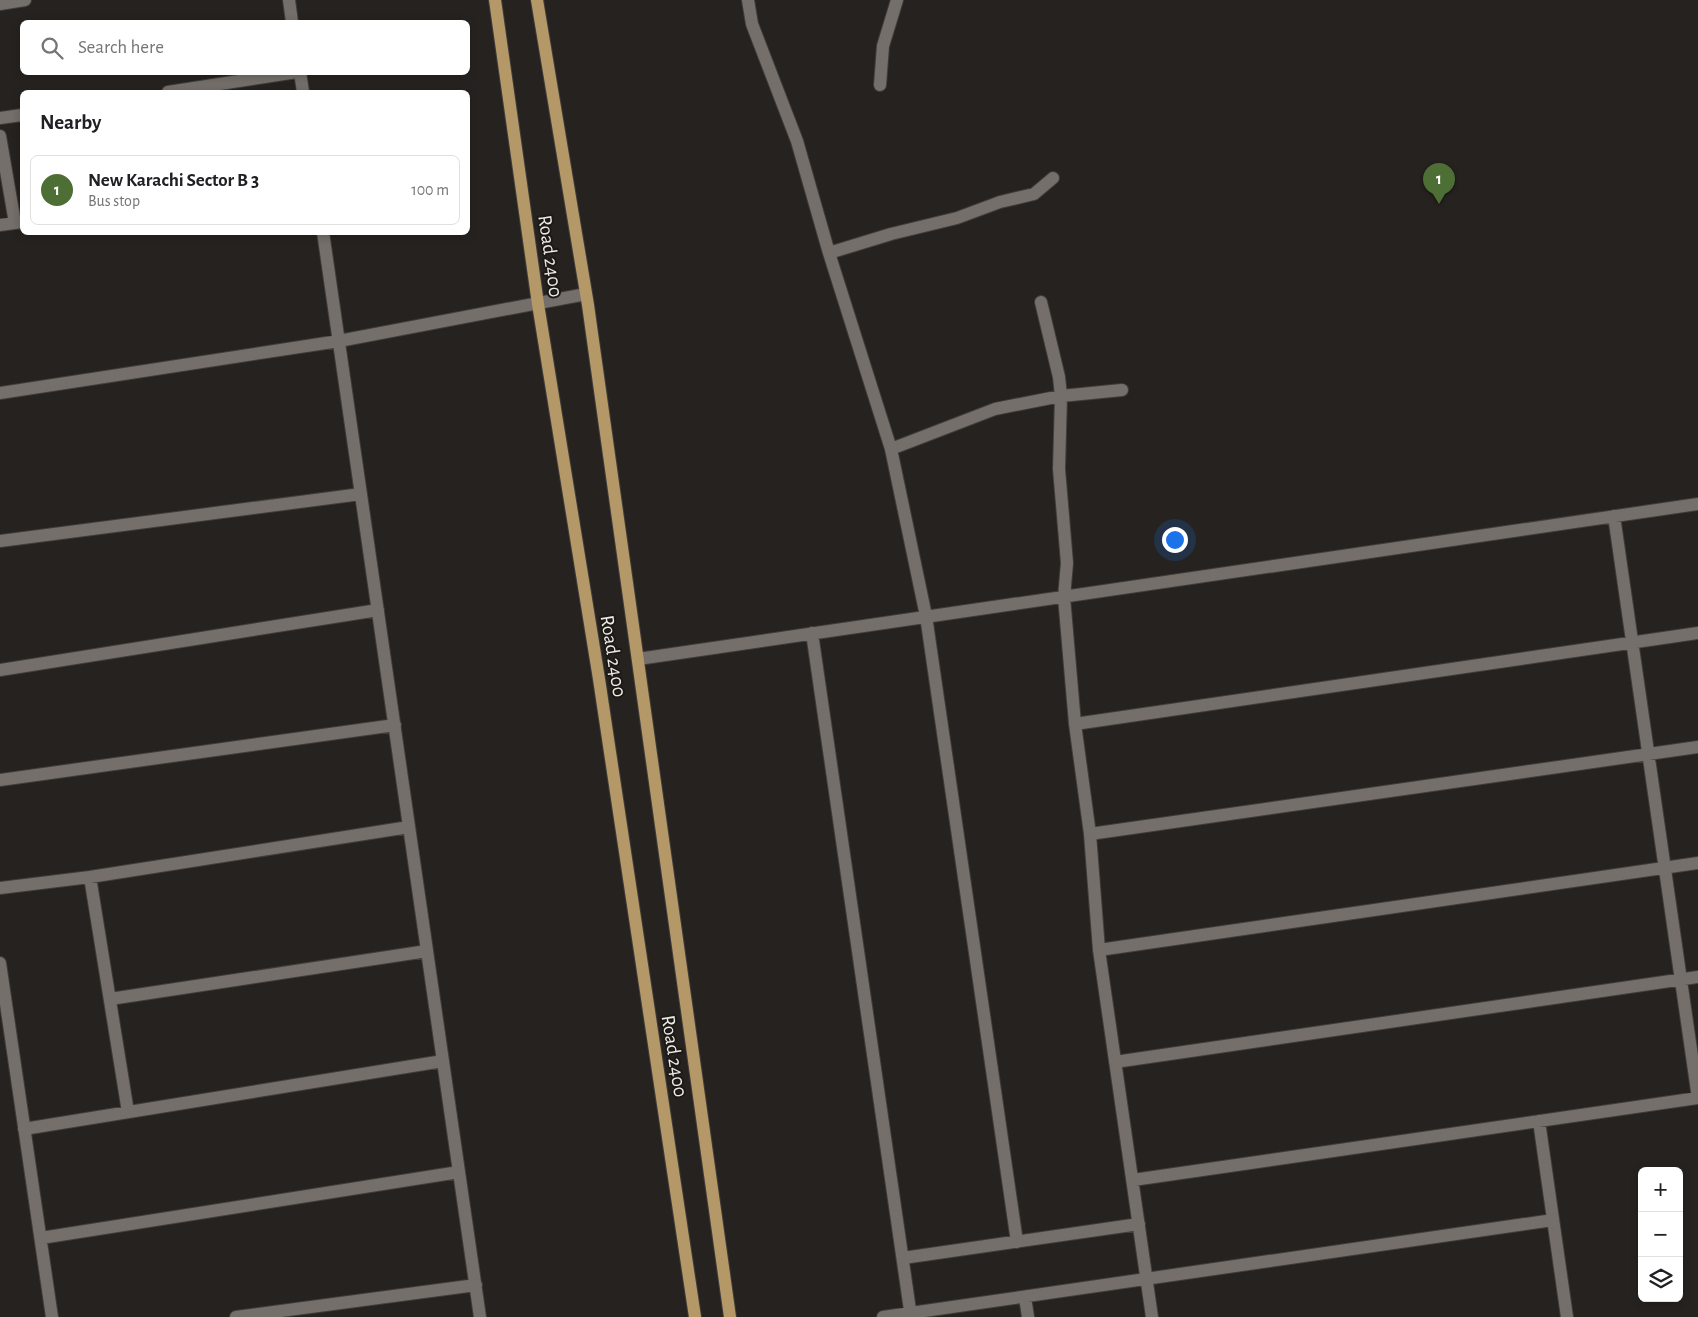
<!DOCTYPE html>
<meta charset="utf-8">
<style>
:root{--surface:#fff;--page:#f2f2f2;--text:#202124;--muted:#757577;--line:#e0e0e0;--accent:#4d6f36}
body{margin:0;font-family:"Alegreya Sans",sans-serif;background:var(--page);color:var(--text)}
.controls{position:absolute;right:15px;bottom:15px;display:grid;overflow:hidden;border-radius:8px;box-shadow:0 2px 8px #0003}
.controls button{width:45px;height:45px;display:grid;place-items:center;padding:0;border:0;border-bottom:1px solid var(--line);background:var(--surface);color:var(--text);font:25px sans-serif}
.you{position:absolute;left:1174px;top:539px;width:18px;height:18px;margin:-12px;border:4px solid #fff;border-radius:50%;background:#1a73e8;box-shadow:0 0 0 8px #1a73e833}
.badge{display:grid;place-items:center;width:32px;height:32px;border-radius:50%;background:var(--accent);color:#fff;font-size:16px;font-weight:700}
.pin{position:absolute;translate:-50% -41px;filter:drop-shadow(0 1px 2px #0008)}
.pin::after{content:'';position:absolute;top:26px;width:18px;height:15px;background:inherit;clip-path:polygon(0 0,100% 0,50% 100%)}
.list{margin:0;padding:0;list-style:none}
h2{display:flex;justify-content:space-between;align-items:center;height:65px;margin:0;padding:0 20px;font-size:21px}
h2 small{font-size:16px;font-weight:400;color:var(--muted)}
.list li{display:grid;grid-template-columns:32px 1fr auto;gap:15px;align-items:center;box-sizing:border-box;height:70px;margin:0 10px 10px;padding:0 10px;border:1px solid var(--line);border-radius:8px}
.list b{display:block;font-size:19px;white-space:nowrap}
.list p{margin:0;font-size:16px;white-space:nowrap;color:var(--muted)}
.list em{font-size:16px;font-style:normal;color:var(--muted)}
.icon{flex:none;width:28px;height:28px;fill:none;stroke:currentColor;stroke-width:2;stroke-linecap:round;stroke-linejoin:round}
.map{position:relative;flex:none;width:1698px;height:1317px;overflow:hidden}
.search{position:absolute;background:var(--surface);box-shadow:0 2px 8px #0003;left:20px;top:20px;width:450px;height:55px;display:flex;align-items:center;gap:12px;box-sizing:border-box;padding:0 18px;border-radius:8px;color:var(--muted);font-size:19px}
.panel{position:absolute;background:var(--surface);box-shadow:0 2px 8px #0003;left:20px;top:90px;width:450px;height:145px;border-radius:8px}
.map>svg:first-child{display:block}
</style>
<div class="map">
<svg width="1698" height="1317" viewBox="0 0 1698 1317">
<rect width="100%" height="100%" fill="#26221f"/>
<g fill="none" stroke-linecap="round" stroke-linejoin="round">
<g stroke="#403d3a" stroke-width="14">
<path id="minor" d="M289,0l3,22
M748,0l4,24 45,117 32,112 62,196 35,167 91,626
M0,4l25,-4
M300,72l3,20
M880,85l3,-39 14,-46
M168,92l129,-20
M0,118l22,-3
M0,136l15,87
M0,225l22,-3
M323,232l157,1085
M829,253l62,-19 66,-16 43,-16 34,-8 19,-16
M1041,302l18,75 2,19 61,-6
M0,393l339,-52 247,-47
M891,449l104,-40 66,-13 -2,73 8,94 -3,34 11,127 15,110 9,116 53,367
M1614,516l84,582
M0,541l361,-47
M812,633l99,684
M638,659l1060,-155
M0,670l378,-60
M1075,724l623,-91
M0,780l395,-55
M1090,834l608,-87
M90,877l38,235
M0,888l90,-11 319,-50
M1099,950l599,-87
M0,963l52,354
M110,999l317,-48
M1115,1062l583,-85
M1539,1121l28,196
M24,1129l419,-68
M1133,1180l565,-82
M41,1238l418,-66
M903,1258l236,-34
M1025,1297l3,20
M236,1317l240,-32
M883,1317l670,-97"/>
</g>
<g stroke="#403d3a" stroke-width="14">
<path id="major" d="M495,0l43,304 61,375 96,638
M537,0l51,305 142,1012"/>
</g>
<use href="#minor" stroke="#746f6a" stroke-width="12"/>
<use href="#major" stroke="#b49868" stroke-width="12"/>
</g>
<g text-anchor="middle" stroke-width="4" stroke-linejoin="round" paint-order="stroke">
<g font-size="20" fill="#eeebe9" stroke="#1d1915">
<text transform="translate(551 256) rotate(82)" y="7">Road 2400</text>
<text transform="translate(614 656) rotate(81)" y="7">Road 2400</text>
<text transform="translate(675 1056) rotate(81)" y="7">Road 2400</text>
</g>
</g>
</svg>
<div class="controls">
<button>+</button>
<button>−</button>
<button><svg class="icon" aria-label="layers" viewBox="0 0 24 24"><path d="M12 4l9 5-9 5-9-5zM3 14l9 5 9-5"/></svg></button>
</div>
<div class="you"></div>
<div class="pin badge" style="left:1439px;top:204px">1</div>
<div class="search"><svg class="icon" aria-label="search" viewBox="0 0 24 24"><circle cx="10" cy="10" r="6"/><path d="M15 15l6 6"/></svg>Search here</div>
<section class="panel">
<h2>Nearby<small></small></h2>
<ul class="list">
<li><span class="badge">1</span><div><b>New Karachi Sector B 3</b><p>Bus stop</p></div><em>100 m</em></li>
</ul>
</section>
</div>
